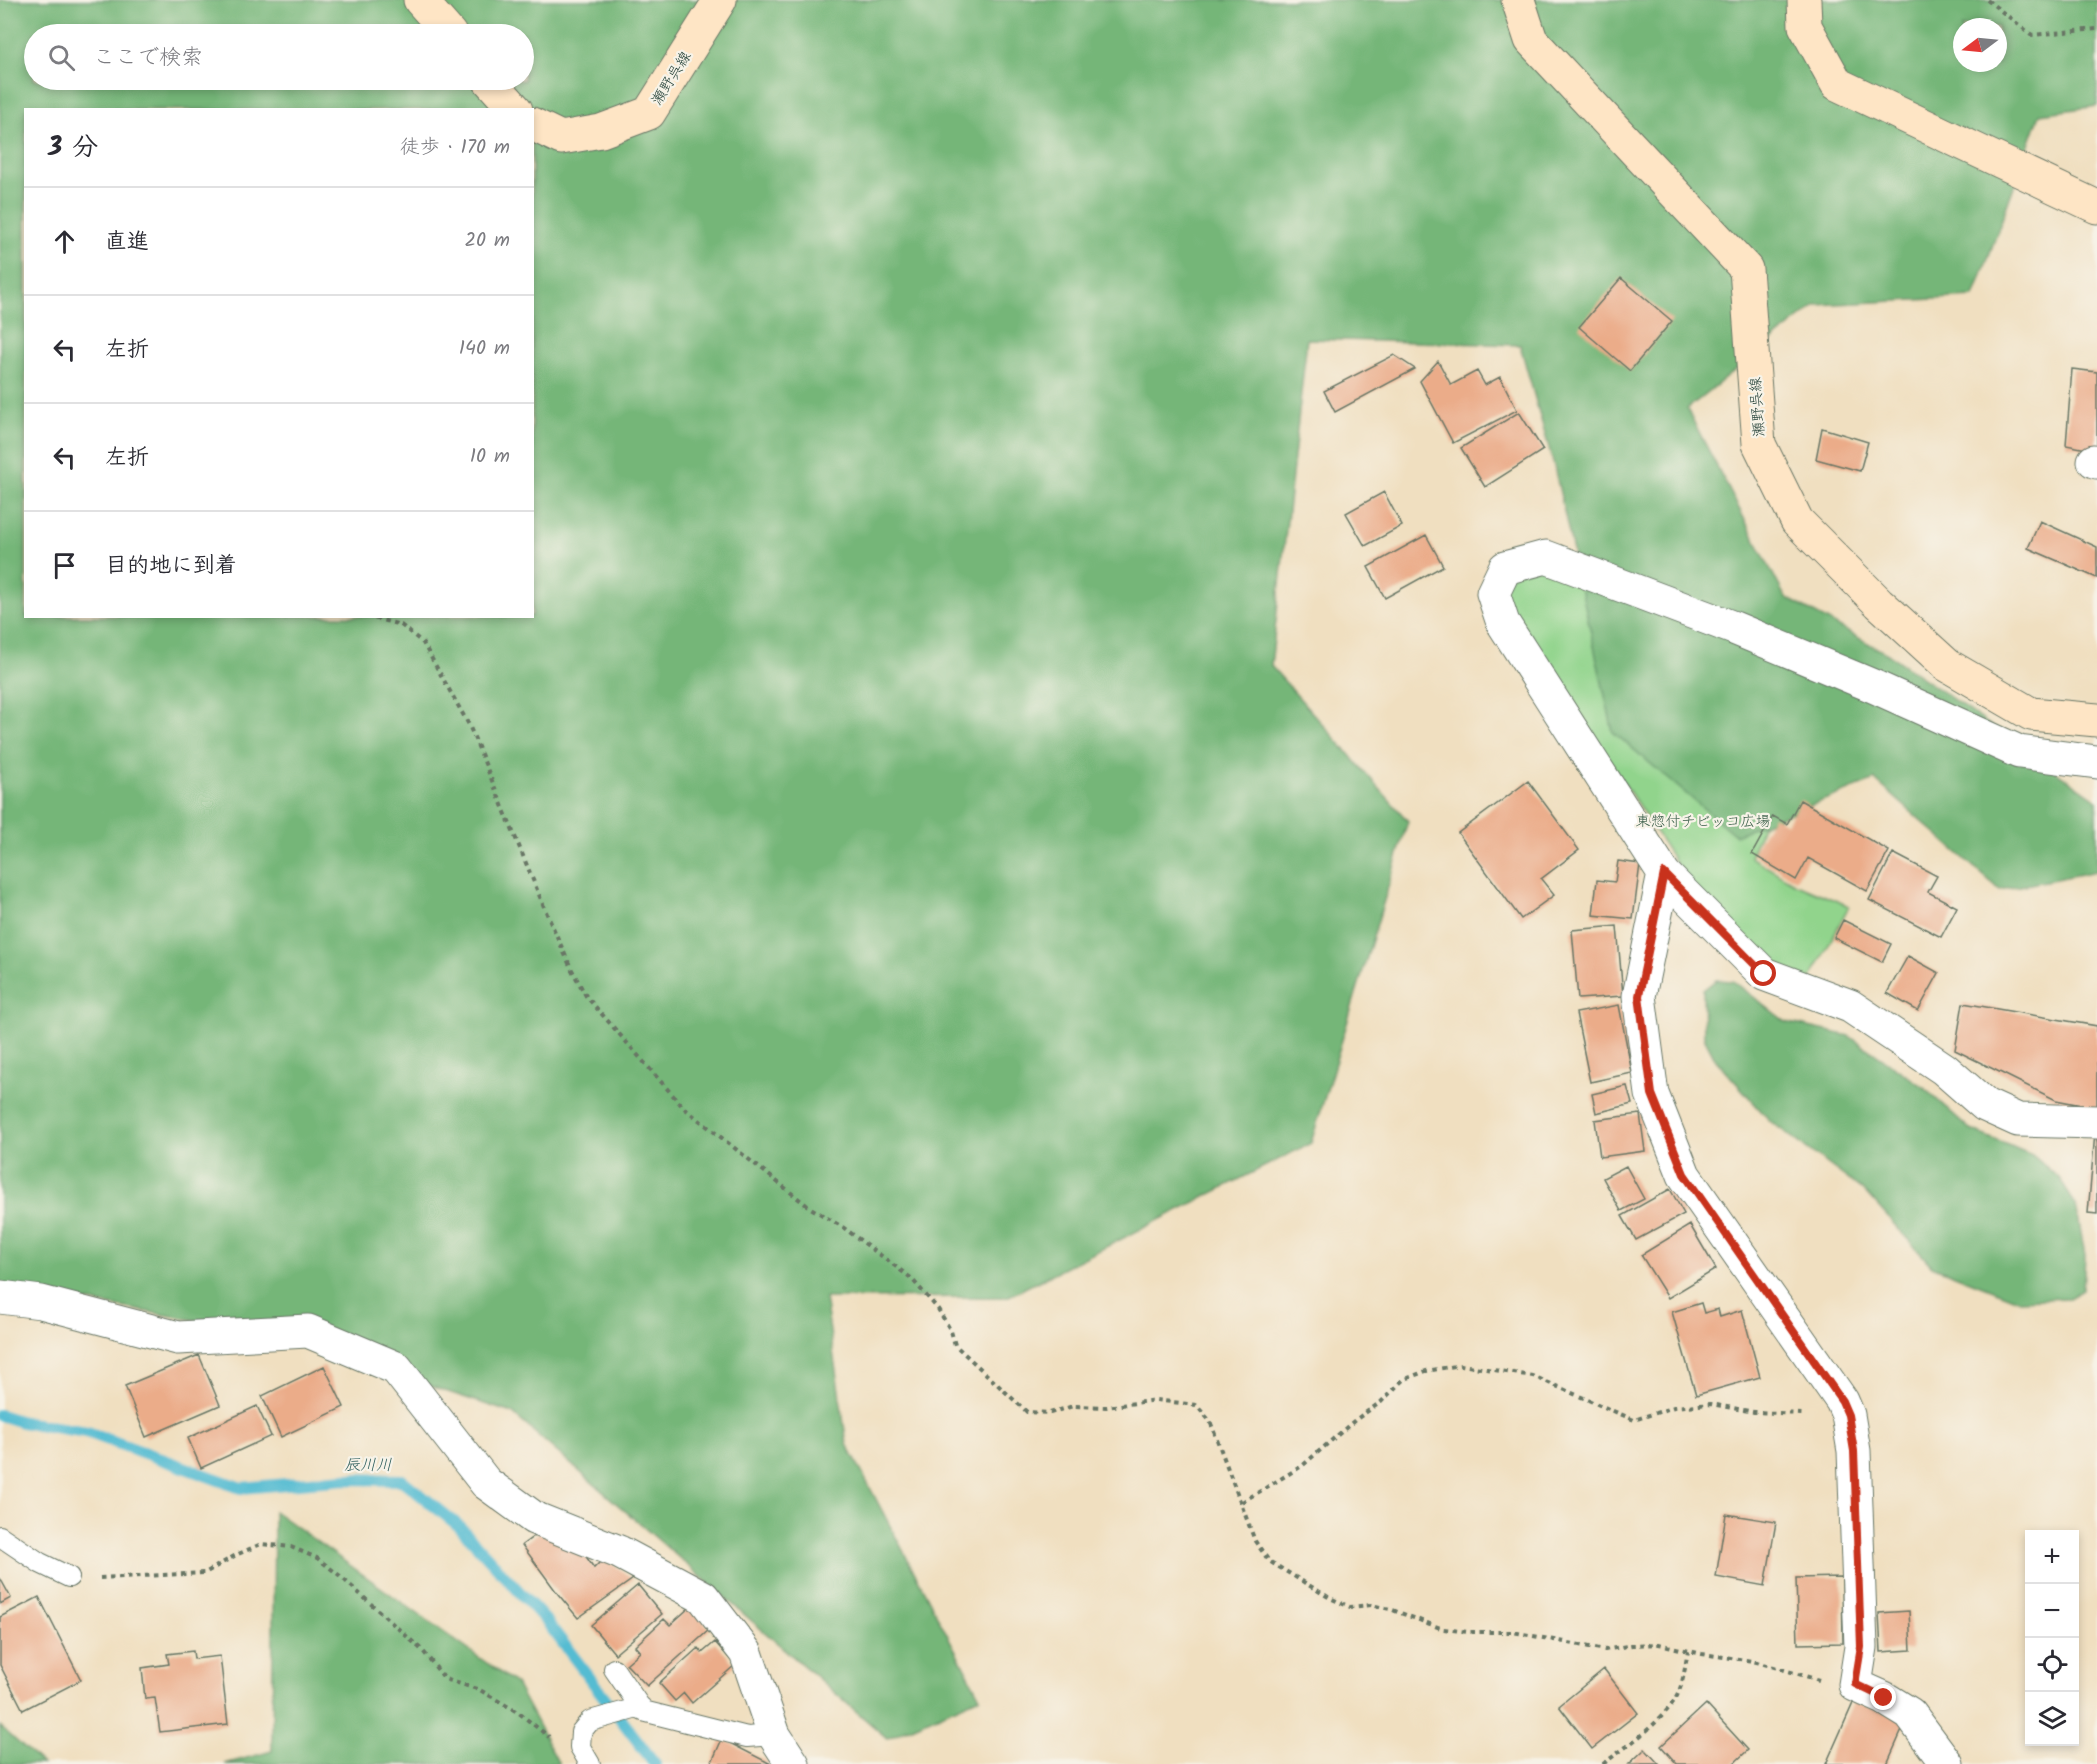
<!DOCTYPE html>
<html lang="ja">
<meta charset="utf-8">
<style>
:root{--surface:#fff;--page:#f2f2f3;--text:#2b2b33;--muted:#7c7c81;--line:#e1e1e2}
body{margin:0;font-family:Kalam,"Klee One",sans-serif;background:var(--page);color:var(--text)}
.controls{position:absolute;right:18px;bottom:18px;display:grid;overflow:hidden;border-radius:0px;box-shadow:0 3px 9px #0003}
.controls button{width:54px;height:54px;display:grid;place-items:center;padding:0;border:0;border-bottom:2px solid var(--line);background:var(--surface);color:var(--text);font:30px sans-serif}
.compass{position:absolute;left:1953px;top:18px;width:54px;height:54px;border-radius:50%;background:var(--surface);box-shadow:0 3px 9px #0003;rotate:254deg}
.stop{position:absolute;width:18px;height:18px;margin:-14px;border:4px solid #c8321e;border-radius:50%;background:#fff}
.stop.end{background:#c8321e;border-color:#fff;box-shadow:0 2px 6px #0008}
.list{margin:0;padding:0;list-style:none}
h2{display:flex;justify-content:space-between;align-items:center;height:78px;margin:0;padding:0 24px;font-size:26px}
h2 small{font-size:20px;font-weight:400;color:var(--muted)}
.list li{display:grid;grid-template-columns:39px 1fr auto;gap:18px;align-items:center;box-sizing:border-box;height:108px;padding:0 24px;border-top:2px solid var(--line)}
.list b{display:block;font-size:22px;white-space:nowrap}
.list em{font-size:20px;font-style:normal;color:var(--muted)}
.icon{flex:none;width:33px;height:33px;fill:none;stroke:currentColor;stroke-width:2;stroke-linecap:round;stroke-linejoin:round}
.map{position:relative;flex:none;width:2097px;height:1764px;overflow:hidden}
.search{position:absolute;background:var(--surface);box-shadow:0 3px 9px #0003;left:24px;top:24px;width:510px;height:66px;display:flex;align-items:center;gap:15px;box-sizing:border-box;padding:0 21px;border-radius:33px;color:var(--muted);font-size:22px}
.panel{position:absolute;background:var(--surface);box-shadow:0 3px 9px #0003;left:24px;top:108px;width:510px;height:510px;border-radius:0px}
.map>svg:first-child{display:block}
</style>
<div class="map">
<svg width="2097" height="1764" viewBox="0 0 2097 1764">
<rect width="100%" height="100%" fill="#f7f3e8"/>
<filter id="ink" filterUnits="userSpaceOnUse"><feTurbulence type="fractalNoise" baseFrequency=".0167" numOctaves="2"/><feDisplacementMap in="SourceGraphic" scale="12" xChannelSelector="R" yChannelSelector="G"/><feConvolveMatrix kernelMatrix="1 2 1 2 8 2 1 2 1" color-interpolation-filters="sRGB"/></filter>
<filter id="wash" filterUnits="userSpaceOnUse"><feTurbulence type="fractalNoise" baseFrequency=".008" numOctaves="4" result="noise"/><feDisplacementMap in="SourceGraphic" scale="24" xChannelSelector="R" yChannelSelector="G"/><feGaussianBlur stdDeviation="1.35" result="paint"/><feColorMatrix in="noise" values="0 0 0 0 0 0 0 0 0 0 0 0 0 0 0 0 0 1.4 0 .05"/><feComposite in="paint" operator="in"/></filter>
<g filter="url(#wash)">
<rect width="100%" height="100%" fill="#f0dfc0"/>
<path fill="#91d48c" stroke="#588860" stroke-width="1.5" d="M1549,565l68,31 155,208 -22,53 44,26 55,23 -41,78 -42,-16 -61,-60 -205,-316 13,-20z"/>
<path fill="#74b678" stroke="#4a7a56" stroke-width="1.5" fill-rule="evenodd" d="M0,0h2097v106l-57,8 -66,183 -158,8 -129,104 98,188 106,59 206,144v71l-97,19 -125,-110 -140,55 -122,-103 -59,-266 -34,-121 -213,-6 -36,327 137,155 -97,322 -304,154 -182,1 22,146 133,253 -93,41 -375,-325 -243,-80 -269,-47zM1962,27h36v36h-36zM34,34h490v46h-490zM26,110h506v506h-506z
M1716,980l17,1 53,41 63,14 73,50 49,44 61,25 26,22 18,28 9,50 -2,35 -14,8 -51,2 -86,-34 -67,-74 -95,-71 -54,-61 -12,-23 -1,-47z
M274,1511l242,173 43,80h-334l47,-13z
M0,1726l42,38h-42z"/>
<g fill="none" stroke-linecap="round" stroke-linejoin="round">
<path stroke="#55bcd2" stroke-width="12" d="M0,1415l22,7 65,10 154,56 104,-9 57,1 57,46 88,96 108,142"/>
</g>
<g id="blocks">
<path fill="#ebac89" d="M1621,278l51,43 -42,50 -51,-44z
M1394,355l21,14 -80,43 -11,-21z
M1438,361l13,24 26,-14 8,14 15,-8 17,33 -64,33 -33,-62z
M2072,369l25,3v79l-31,-6z
M1519,412l24,38 -58,37 -24,-39z
M1822,428l46,14 -8,29 -44,-12z
M1384,492l18,34 -37,20 -19,-33z
M2040,521l57,26v31l-69,-30z
M1426,535l17,31 -58,32 -17,-31z
M1528,781l51,69 -38,29 13,16 -33,24 -63,-86z
M1800,800l89,51 -22,40 -59,-33 -12,22 -44,-26 21,-38 14,8z
M1893,853l44,23 -9,16 29,15 -16,30 -72,-37z
M1618,861l22,3 -7,55 -40,-4 4,-35 18,2z
M1843,920l48,24 -9,18 -48,-24z
M1617,926l6,70 -45,3 -6,-69z
M1908,956l31,17 -21,38 -31,-18z
M1963,1003l134,23v82l-41,-8 -101,-50z
M1619,1005l13,68 -42,9 -14,-69z
M1627,1086l5,18 -36,9 -4,-19z
M1640,1114l5,37 -45,6 -5,-37z
M2095,1133l2,1v80l-9,-1z
M1626,1166l18,33 -23,12 -18,-33z
M1670,1189l14,25 -48,26 -14,-24z
M1690,1225l26,44 -48,29 -27,-43z
M1701,1303l3,10 14,-4 2,8 22,-7 18,67 -64,18 -24,-83z
M199,1355l21,50 -74,32 -21,-51z
M324,1366l20,41 -63,30 -19,-41z
M257,1406l14,30 -70,32 -13,-30z
M1726,1514l50,8 -11,64 -49,-9z
M559,1518l35,50 10,-10 29,21 -55,39 -20,-24 -36,-49z
M1842,1577l1,66 -45,1 -2,-66z
M0,1578l11,20 -11,6z
M638,1585l24,29 -47,40 -24,-29z
M39,1597l42,83 -58,30 -23,-45v-48z
M690,1607l20,22 -63,57 -21,-22 14,-12 -5,-6 29,-27 6,6z
M1909,1611l2,39 -30,2 -2,-39z
M715,1642l20,23 -43,38 -8,-10 -9,8 -16,-18 39,-35 4,5z
M193,1651l1,8 26,-3 8,68 -68,8 -5,-34 -10,1 -3,-31 27,-4 -2,-10z
M1604,1669l34,44 -46,36 -33,-43z
M1854,1701l53,18 -20,45h-61z
M1706,1704l42,46 -15,14h-56l-16,-18z
M722,1739l49,25h-60z
M1645,1749l14,15h-30z"/>
</g>
</g>
<g filter="url(#ink)">
<use href="#blocks" fill-opacity="0" stroke="#687665" stroke-width="1.5"/>
<g fill="none" stroke-linecap="round" stroke-linejoin="round">
<g stroke="#687665" stroke-width="22">
<path id="service" d="M0,1536l40,27 29,14
M614,1669l29,42 104,26 27,-2
M590,1764l-10,-17 1,-15 9,-11 51,-14"/>
</g>
<g stroke="#687665" stroke-width="35">
<path id="minor" d="M2094,461l3,1
M2097,762l-78,-10 -146,-66 -139,-58 -188,-71 -41,11 -12,25 10,30 161,251 100,100 86,32 94,63 41,36 33,15 79,2
M1664,874l-25,122 13,98 32,81 158,226 6,14 6,36 7,196 -6,38 29,13 26,16 37,50
M0,1297l41,5 137,36 130,-7 88,37 90,115 48,35 85,34 84,45 43,56 28,82 19,29"/>
</g>
<g stroke="#687665" stroke-width="35">
<path id="secondary" d="M420,0l30,34
M1518,0l13,40 215,229 13,175 38,77 82,82 68,62 84,49 66,6
M1804,0l1,26 32,58 260,123
M489,80l27,30
M532,124l29,14 40,-7 48,-18 71,-113"/>
</g>
<path stroke="#687665" stroke-width="4" stroke-dasharray="4.5 4.5" stroke-linecap="butt" d="M1987,0l45,35 65,-6
M366,616l35,9 22,18 46,82 78,189 24,54 15,28 98,112 125,99 35,21 67,50 27,31 13,22 4,14 72,67 23,1 23,-7 34,1 49,-7 40,5 14,16 45,120 14,20 61,37 20,9 21,-2 19,4 53,20 26,3h44l92,18 27,-5 27,-1 43,10 51,7 66,19
M1242,1502l60,-36 53,-46 26,-18 22,-22 23,-9 35,-6 72,11 101,44 40,-13 37,-3 43,8 49,2
M100,1578l105,-5 31,-18 25,-11 30,3 26,11 22,17 84,76 22,28 35,11 39,23 30,24
M1603,1764c25,-19 53,-37 71,-63 9,-13 11,-35 14,-50"/>
<use href="#service" stroke="#fff" stroke-width="20"/>
<use href="#minor" stroke="#fff" stroke-width="33"/>
<use href="#secondary" stroke="#fee5c5" stroke-width="33"/>
</g>
</g>
<g fill="none" stroke-linecap="round" stroke-linejoin="round" filter="url(#ink)">
<path stroke="#c8321e" stroke-width="8" d="M1764,974l-100,-101 -25,123 13,98 32,80 158,227 6,14 6,36 7,196 -6,37 29,14"/>
</g>
<g text-anchor="middle" stroke-width="4.5" stroke-linejoin="round" paint-order="stroke">
<g font-size="15" fill="#1f3d34" stroke="#f7f3e8">
<text transform="translate(671 78) rotate(-58)" y="5">瀬野呉線</text>
<text transform="translate(1757 407) rotate(-94)" y="5">瀬野呉線</text>
</g>
<g font-size="15" fill="#365b46" stroke="#f7f3e8">
<text x="1703" y="826">東惣付チビッコ広場</text>
</g>
<g font-size="16" font-style="italic" fill="#2c5d5c" stroke="#f7f3e8">
<text x="368" y="1470">辰川川</text>
</g>
</g>
</svg>
<div class="controls">
<button>+</button>
<button>−</button>
<button><svg class="icon" aria-label="locate" viewBox="0 0 24 24"><circle cx="12" cy="12" r="6"/><path d="M12 2v4M12 18v4M2 12h4M18 12h4"/></svg></button>
<button><svg class="icon" aria-label="layers" viewBox="0 0 24 24"><path d="M12 4l9 5-9 5-9-5zM3 14l9 5 9-5"/></svg></button>
</div>
<svg class="compass" viewBox="-18 -18 36 36"><path d="M0-13l5 13h-10z" fill="#e53935"/><path d="M0 13l5-13h-10z" fill="#7c7c81"/></svg>
<div class="stop" style="left:1764px;top:974px"></div>
<div class="stop end" style="left:1884px;top:1698px"></div>
<div class="search"><svg class="icon" aria-label="search" viewBox="0 0 24 24"><circle cx="10" cy="10" r="6"/><path d="M15 15l6 6"/></svg>ここで検索</div>
<section class="panel">
<h2>3 分<small>徒歩 · 170 m</small></h2>
<ul class="list">
<li><svg class="icon" aria-label="ahead" viewBox="0 0 24 24"><path d="M12 20V5M6 11l6-6 6 6"/></svg><div><b>直進</b></div><em>20 m</em></li>
<li><svg class="icon" aria-label="left" viewBox="0 0 24 24"><path d="M17 20v-9H6M10 6l-5 5 5 5"/></svg><div><b>左折</b></div><em>140 m</em></li>
<li><svg class="icon" aria-label="left" viewBox="0 0 24 24"><path d="M17 20v-9H6M10 6l-5 5 5 5"/></svg><div><b>左折</b></div><em>10 m</em></li>
<li><svg class="icon" aria-label="arrive" viewBox="0 0 24 24"><path d="M6 21V4h12l-3 4 3 4H6"/></svg><div><b>目的地に到着</b></div></li>
</ul>
</section>
</div>
